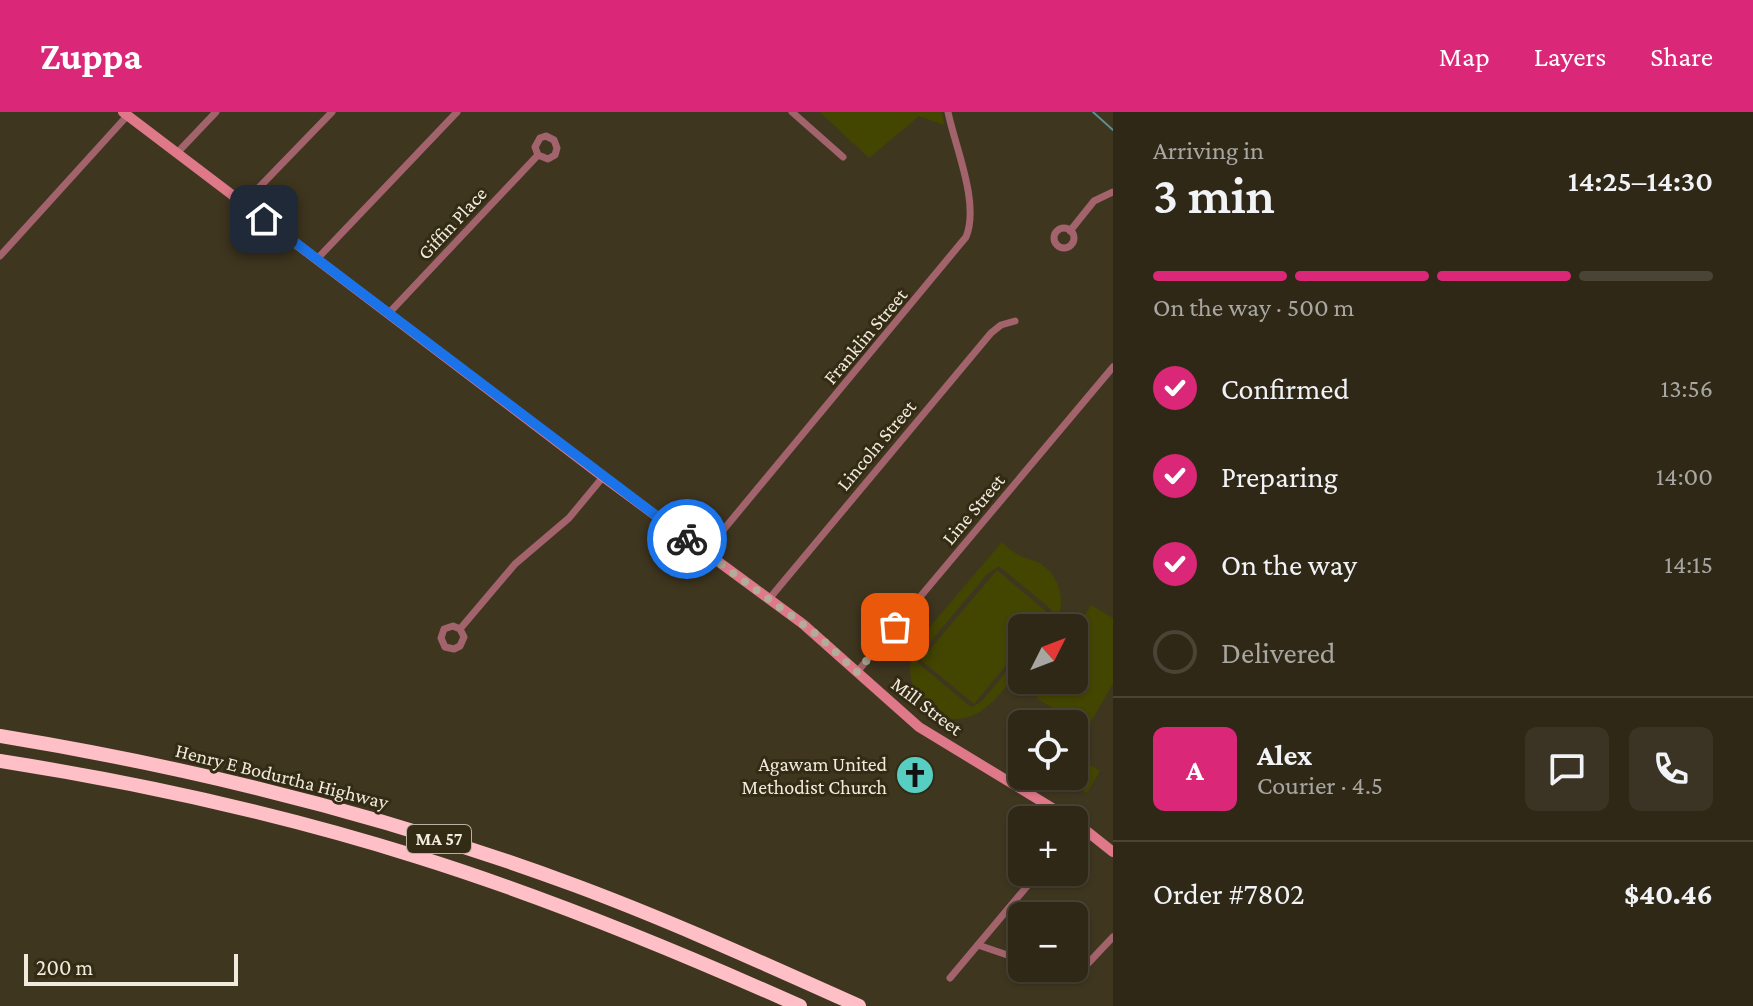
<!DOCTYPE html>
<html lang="en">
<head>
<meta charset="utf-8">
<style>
  body { margin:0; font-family:"Crimson Pro",serif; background:#3b3424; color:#f1f3f6; height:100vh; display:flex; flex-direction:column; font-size:30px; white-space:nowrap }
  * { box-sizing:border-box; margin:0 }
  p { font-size:26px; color:#a7a6a1 }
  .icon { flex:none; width:44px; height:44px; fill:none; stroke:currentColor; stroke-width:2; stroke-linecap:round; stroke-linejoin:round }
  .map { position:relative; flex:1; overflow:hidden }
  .panel { display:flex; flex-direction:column; background:#2f2817; width:640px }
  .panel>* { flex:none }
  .needle { width:52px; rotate:48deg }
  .tools { position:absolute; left:1008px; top:502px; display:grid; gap:16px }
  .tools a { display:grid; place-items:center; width:80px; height:80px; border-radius:12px; background:#2f2817; box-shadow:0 2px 6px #0004,0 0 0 2px #4a4436; font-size:40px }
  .scale { position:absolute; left:24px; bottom:20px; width:214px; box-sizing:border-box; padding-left:8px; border:4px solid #f0ebdd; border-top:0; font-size:22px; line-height:28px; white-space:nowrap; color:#f0ebdd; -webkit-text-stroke:6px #342b15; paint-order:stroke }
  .pin { position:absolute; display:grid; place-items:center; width:68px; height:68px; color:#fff; margin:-34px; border-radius:16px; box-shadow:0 4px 12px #0006 }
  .courier { position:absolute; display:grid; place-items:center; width:80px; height:80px; margin:-40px; border:6px solid #1a73e8; border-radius:50%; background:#fff; color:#222; box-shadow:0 2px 10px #0007 }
  .headline em { font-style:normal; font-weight:600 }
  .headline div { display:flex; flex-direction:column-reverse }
  .headline { display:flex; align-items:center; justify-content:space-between; height:136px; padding:0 40px }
  h1 { font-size:52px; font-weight:600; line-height:60px }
  .bar { display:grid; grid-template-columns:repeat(4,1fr); gap:12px 8px; align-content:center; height:96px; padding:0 40px }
  .bar i { height:10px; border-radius:6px; background:#4a4436 }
  .bar .active { background:#db2777 }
  .bar p { grid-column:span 4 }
  .line { display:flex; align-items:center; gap:20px; padding:0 40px; border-top:2px solid #4a4436 }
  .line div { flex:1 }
  .round { display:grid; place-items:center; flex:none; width:84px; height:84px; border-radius:12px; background:#3b3424 }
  ol { padding:0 40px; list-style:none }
  li { display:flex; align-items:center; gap:24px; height:88px }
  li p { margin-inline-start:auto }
  li .icon { padding:8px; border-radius:50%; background:#db2777; color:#fff; stroke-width:4 }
  li:last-child { color:#a7a6a1 }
  li i { width:44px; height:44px; border:4px solid #4a4436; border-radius:50% }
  header { display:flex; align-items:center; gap:48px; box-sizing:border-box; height:112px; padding:0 40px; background:#db2777; color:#fff }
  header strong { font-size:38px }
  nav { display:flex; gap:44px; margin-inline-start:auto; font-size:28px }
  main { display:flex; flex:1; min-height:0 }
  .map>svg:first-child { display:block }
  .green { fill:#434600 }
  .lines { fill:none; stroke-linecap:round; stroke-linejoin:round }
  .stream { stroke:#599094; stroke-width:2 }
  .street { stroke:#a3636c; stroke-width:7 }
  .secondary { stroke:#df798a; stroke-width:10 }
  .highway { stroke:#ffbfc6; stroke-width:14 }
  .done { stroke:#b2ac9a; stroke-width:8; stroke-dasharray:0 14.4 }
  .route { stroke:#1a73e8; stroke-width:10 }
  .labels { text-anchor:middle; stroke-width:6; stroke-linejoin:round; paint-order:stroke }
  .shield { fill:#342b15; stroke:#b8b1a1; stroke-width:2 }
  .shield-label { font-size:18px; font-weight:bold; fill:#f0ebdd }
  .street-label { font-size:20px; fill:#f0ebdd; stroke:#342b15 }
  .poi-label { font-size:20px; fill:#f0ebdd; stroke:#342b15; text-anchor:end }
</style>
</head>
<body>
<header>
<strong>Zuppa</strong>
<nav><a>Map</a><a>Layers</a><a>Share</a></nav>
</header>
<main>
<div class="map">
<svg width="1113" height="894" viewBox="0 0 1113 894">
  <rect width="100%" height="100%" fill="#3f361f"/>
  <g class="green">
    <path d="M 820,0 L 942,0 L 944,13 L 919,4 L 869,46 Z"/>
    <path d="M 1002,430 C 1006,434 1011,439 1017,442 C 1024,447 1033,447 1041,452 C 1063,467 1066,494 1054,516 L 1043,516 L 1052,498 L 999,454 L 987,462 L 926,535 L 918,551 L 971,595 L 982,589 L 1022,541 L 1022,554 C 1009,570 996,591 978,601 C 941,621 904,586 911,547 L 906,543 Z"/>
    <path d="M 997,458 L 1049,502 L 1037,516 L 1022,516 L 1022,534 L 974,592 L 921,548 Z"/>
    <path d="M 1091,493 L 1113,506 L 1113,572 L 1087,616 L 1036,586 L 1047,568 L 1074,568 L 1074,522 Z"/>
    <path d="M 1019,610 L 1022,612 L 1022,628 L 1016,638 L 1006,632 Z"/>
    <path d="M 1090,653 L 1100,659 L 1087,681 L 1076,675 Z"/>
  </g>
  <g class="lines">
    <path class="stream" d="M 1093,0 L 1113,18"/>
    <g class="street">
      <path d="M 792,0 L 843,45"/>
      <path d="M 177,41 L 216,0"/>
      <path d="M 244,91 L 332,0"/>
      <circle cx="1064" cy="126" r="10"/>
      <path d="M 1070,119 L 1094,89 L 1113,80"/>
      <path d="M 0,144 L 127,4"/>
      <path d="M 317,147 L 457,0"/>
      <path d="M 389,201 L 538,43 L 548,47 L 555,43 L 557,36 L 554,28 L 546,24 L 540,26 L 535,35 L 538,43"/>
      <path d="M 705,440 L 966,125 C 980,91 955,35 948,0"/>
      <path d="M 769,487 L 991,221 L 1001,213 L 1015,209"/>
      <path d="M 460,517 L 464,525 L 460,534 L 454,537 L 445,535 L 441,526 L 444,517 L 453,514 L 460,517 L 515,452 L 569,406 L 603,365"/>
      <path d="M 857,560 L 1113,255"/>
      <path d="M 978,833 L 1022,848"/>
      <path d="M 1047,856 L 1071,863 L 1079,861 L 1113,825"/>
      <path d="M 950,866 L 1039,760"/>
    </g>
    <g class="secondary">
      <path d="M 123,0 L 602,364 L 803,512 L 919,615 L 1072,708"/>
      <path d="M 1074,709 L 1113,740"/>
    </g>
    <g class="highway">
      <path d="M 0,624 C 196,656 388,704 574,773 C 671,809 765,852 859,894"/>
      <path d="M 0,649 C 141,671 281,702 418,745 C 549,786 675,838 800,894"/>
    </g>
  </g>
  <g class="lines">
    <path class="done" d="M 687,427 L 816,522 L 857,560 L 895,515"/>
    <path class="route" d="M 264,107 L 687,427"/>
  </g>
  <defs>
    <symbol id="church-disc" viewBox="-11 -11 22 22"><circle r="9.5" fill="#57cec2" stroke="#342b15"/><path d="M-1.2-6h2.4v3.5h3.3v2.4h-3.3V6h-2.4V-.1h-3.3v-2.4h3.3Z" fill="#111"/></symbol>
  </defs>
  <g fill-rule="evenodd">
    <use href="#church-disc" x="893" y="641" width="44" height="44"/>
  </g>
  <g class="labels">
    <rect class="shield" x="407" y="713" width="64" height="28" rx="6"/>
    <g class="shield-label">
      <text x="439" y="733">MA 57</text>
    </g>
    <g class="street-label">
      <text transform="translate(452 111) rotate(-47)" y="7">Giffin Place</text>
      <text transform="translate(865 224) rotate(-50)" y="7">Franklin Street</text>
      <text transform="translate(876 333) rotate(-50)" y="7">Lincoln Street</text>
      <text transform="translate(973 397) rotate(-50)" y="7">Line Street</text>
      <text transform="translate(927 594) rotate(37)" y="7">Mill Street</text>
      <text transform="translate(282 664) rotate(14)" y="7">Henry E Bodurtha Highway</text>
    </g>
    <g class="poi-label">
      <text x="887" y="659">Agawam United<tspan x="887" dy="23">Methodist Church</tspan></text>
    </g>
  </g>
</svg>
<div class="tools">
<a><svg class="needle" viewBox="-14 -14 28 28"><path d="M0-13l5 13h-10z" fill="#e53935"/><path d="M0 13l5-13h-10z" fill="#a7a6a1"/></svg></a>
<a><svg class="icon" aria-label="locate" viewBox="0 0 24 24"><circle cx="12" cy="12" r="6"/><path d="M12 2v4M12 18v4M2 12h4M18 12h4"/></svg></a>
<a>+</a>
<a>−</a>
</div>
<div class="scale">200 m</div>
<div class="pin" style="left:895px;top:515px;background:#ea580c"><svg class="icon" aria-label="bag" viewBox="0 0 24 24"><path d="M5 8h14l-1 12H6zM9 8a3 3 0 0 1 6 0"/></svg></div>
<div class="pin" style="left:264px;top:107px;background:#1f2937"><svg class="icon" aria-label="home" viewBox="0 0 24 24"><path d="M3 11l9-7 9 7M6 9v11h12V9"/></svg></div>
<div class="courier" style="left:687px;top:427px"><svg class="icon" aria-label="bike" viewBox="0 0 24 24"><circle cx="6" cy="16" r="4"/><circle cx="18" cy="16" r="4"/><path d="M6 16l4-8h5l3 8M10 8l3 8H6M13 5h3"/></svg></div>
</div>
<section class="panel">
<div class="headline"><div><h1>3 min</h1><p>Arriving in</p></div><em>14:25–14:30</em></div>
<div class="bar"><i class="active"></i><i class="active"></i><i class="active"></i><i></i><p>On the way · 500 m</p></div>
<ol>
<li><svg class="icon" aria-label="check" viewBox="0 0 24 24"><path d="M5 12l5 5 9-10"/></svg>Confirmed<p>13:56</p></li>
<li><svg class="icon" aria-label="check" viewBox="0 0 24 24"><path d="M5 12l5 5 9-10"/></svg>Preparing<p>14:00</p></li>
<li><svg class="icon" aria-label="check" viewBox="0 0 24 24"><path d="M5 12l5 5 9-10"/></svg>On the way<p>14:15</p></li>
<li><i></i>Delivered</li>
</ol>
<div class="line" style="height:144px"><b class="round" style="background:#db2777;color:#fff">A</b><div><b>Alex</b><p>Courier · 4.5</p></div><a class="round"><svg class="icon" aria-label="chat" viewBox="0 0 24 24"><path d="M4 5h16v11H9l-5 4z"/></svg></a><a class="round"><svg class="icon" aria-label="phone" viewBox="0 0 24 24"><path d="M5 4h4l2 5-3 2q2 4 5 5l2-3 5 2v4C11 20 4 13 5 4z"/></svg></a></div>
<div class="line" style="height:104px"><div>Order #7802</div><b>$40.46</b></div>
</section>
</main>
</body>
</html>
